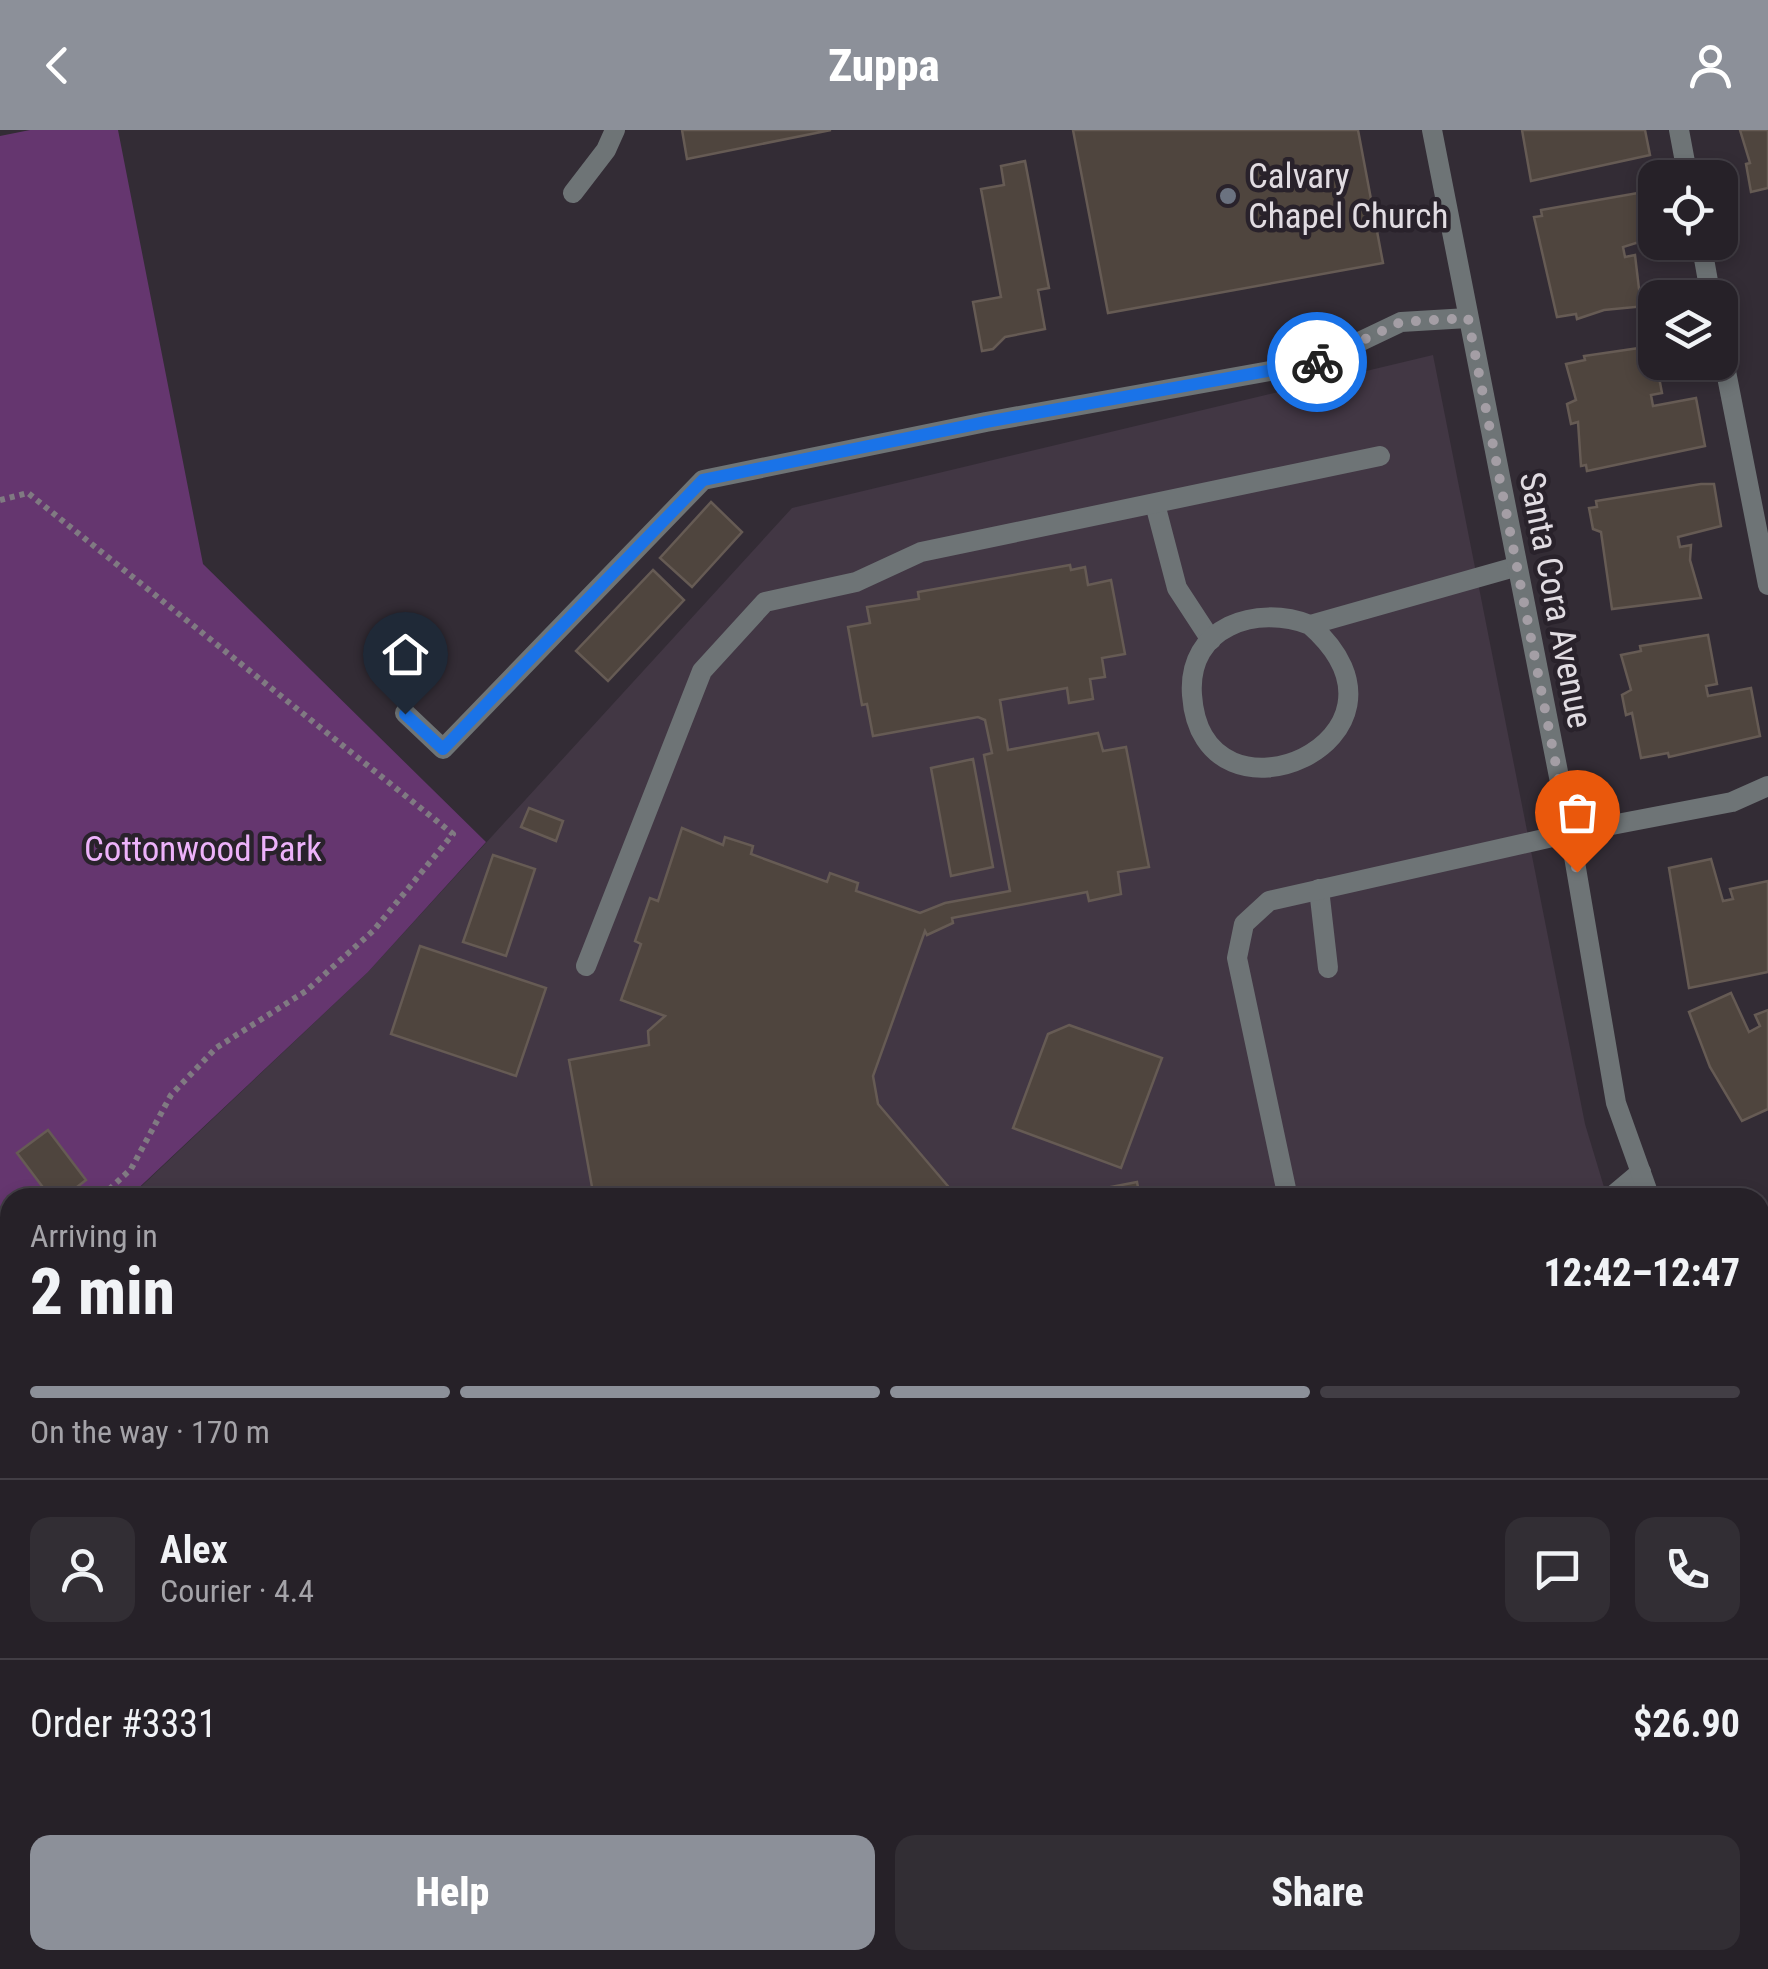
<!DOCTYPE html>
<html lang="en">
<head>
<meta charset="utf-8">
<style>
  body { margin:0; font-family:"Roboto Condensed",sans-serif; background:#322e34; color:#f1f3f6; height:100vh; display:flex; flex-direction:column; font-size:38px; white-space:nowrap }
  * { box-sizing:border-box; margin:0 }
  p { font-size:32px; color:#a4a3a8 }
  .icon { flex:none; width:55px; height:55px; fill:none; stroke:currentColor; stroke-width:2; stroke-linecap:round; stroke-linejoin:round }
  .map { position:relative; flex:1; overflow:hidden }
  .panel { position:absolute; left:0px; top:1058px; width:1770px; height:782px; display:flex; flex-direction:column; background:#262128; border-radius:30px 30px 0 0; box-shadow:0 5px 15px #0003,0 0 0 2px #423e45 }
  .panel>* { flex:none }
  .tools { position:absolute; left:1638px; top:30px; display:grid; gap:20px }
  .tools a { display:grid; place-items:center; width:100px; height:100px; border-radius:20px; background:#262128; box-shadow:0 5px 15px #0003,0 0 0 2px #423e45; font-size:50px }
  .pin { position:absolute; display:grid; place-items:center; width:85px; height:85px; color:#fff; margin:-102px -42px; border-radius:50% 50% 50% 0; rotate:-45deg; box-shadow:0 0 10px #0007 }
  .pin .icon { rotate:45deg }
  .courier { position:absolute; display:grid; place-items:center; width:100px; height:100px; margin:-50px; border:8px solid #1a73e8; border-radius:50%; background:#fff; color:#222; box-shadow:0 2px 12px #0007 }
  .headline em { font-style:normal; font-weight:800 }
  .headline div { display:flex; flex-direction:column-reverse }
  .headline { display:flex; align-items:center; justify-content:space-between; height:170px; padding:0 30px }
  h1 { font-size:65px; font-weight:800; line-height:75px }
  .bar { display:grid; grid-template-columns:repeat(4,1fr); gap:15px 10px; align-content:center; height:120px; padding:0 30px }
  .bar i { height:12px; border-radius:8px; background:#423e45 }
  .bar .active { background:#8c9099 }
  .bar p { grid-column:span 4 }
  .line { display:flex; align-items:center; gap:25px; padding:0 30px; border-top:2px solid #423e45 }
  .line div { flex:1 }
  .round { display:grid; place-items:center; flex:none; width:105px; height:105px; border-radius:20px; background:#322e34 }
  .cta { display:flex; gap:20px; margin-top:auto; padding:20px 30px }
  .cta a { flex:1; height:115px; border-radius:20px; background:#8c9099; color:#fff; font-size:40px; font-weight:800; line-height:115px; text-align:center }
  .cta a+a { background:#322e34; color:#f1f3f6 }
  header { display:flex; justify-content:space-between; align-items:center; height:130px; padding:0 30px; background:#8c9099; color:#fff; font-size:45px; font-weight:800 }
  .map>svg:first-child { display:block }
  .built { fill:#423744 }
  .green { fill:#65366f }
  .building { fill:#4f453e; stroke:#665b54; stroke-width:2.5 }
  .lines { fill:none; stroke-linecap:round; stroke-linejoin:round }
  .path { stroke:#807a82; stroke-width:6; stroke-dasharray:5 5; stroke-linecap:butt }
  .service { stroke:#6e7476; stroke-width:20 }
  .minor { stroke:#6e7476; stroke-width:20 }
  .tertiary { stroke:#6e7476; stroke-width:20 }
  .done { stroke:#a49ea5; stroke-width:10; stroke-dasharray:0 18 }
  .route { stroke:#1a73e8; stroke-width:12 }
  .worship-dot { fill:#6b7280; stroke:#29222b; stroke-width:4 }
  .labels { text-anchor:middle; stroke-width:9; stroke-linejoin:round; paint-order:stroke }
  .poi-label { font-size:35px; fill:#e1dce2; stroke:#29222b; text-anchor:start }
  .street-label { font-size:35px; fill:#e1dce2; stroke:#29222b }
  .park-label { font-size:35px; fill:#edb2fa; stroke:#29222b }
</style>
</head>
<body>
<header><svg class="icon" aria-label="back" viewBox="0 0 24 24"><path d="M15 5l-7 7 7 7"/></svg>Zuppa<svg class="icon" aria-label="person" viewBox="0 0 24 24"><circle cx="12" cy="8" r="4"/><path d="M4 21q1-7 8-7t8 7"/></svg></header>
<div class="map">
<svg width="1768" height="1839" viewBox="0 0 1768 1839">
  <rect width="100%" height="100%" fill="#332c35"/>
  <g class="built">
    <path d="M 1433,225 L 1585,994 L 1607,1067 L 129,1068 L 368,842 L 792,378 Z"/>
    <path d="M 525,1830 L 759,1830 L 750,1839 L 532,1839 Z"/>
  </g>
  <path class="green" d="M 30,0 L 118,0 L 203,434 L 486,712 L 368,842 L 129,1067 L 10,1068 L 10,1181 L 5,1185 L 0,1183 L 0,6 Z"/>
  <g class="building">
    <path d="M 682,0 L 831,0 L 687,29 Z"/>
    <path d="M 1073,0 L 1358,0 L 1383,133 L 1108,183 Z"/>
    <path d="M 1522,0 L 1645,0 L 1650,25 L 1531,51 Z"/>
    <path d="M 1740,0 L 1768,0 L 1768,58 L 1751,62 L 1746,34 L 1750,33 Z"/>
    <path d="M 1025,31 L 1049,158 L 1038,160 L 1045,199 L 1005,207 L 993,219 L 982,221 L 973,172 L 1001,167 L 981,59 L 1004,55 L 1001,36 Z"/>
    <path d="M 1655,60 L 1655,107 L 1623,117 L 1625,127 L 1635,125 L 1639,159 L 1646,176 L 1604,180 L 1577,189 L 1576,184 L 1557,187 L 1534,87 L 1542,86 L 1541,80 Z"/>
    <path d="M 1653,216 L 1662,263 L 1651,265 L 1653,276 L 1696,268 L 1705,316 L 1587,341 L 1586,335 L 1581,336 L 1578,292 L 1571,294 L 1567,274 L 1576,270 L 1566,234 L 1585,230 L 1584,226 Z"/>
    <path d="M 1701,354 L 1714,354 L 1721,396 L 1678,407 L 1680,417 L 1691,415 L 1690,430 L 1701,468 L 1612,479 L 1601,402 L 1593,399 L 1589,378 L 1597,377 L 1596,371 Z"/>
    <path d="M 711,372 L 742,402 L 692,457 L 660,428 Z"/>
    <path d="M 1070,435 L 1071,440 L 1085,437 L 1088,455 L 1111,450 L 1125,524 L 1102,528 L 1105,547 L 1090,549 L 1093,569 L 1069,573 L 1067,558 L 1000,570 L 1008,620 L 1098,603 L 1103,621 L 1126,617 L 1149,737 L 1118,742 L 1121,764 L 1089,771 L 1087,762 L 952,788 L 953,793 L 927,805 L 925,801 L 873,946 L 878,974 L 958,1068 L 594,1068 L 569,930 L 649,915 L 648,901 L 665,886 L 621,870 L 641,814 L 635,811 L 650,768 L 658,771 L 682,698 L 723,715 L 725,707 L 753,716 L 751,724 L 827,752 L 830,743 L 858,753 L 856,761 L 920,783 L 945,773 L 1010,761 L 984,625 L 992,623 L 985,590 L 978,587 L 873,606 L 867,574 L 862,575 L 848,497 L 870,493 L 867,477 L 919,469 L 918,462 Z"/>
    <path d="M 653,440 L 684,470 L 608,551 L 576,521 Z"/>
    <path d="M 1708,505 L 1717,554 L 1706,556 L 1708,566 L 1751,558 L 1760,606 L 1669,627 L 1668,623 L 1641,628 L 1632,583 L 1626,585 L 1622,565 L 1631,560 L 1621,525 L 1641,521 L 1640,516 Z"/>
    <path d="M 973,629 L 993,737 L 951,746 L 931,638 Z"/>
    <path d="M 529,678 L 563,691 L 556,711 L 521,697 Z"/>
    <path d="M 493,725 L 535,739 L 506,826 L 463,812 Z"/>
    <path d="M 1711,729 L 1723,771 L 1733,769 L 1730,759 L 1768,751 L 1768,842 L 1689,858 L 1669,738 Z"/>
    <path d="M 420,816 L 546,858 L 516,946 L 391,904 Z"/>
    <path d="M 1731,863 L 1749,902 L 1760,896 L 1755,885 L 1768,880 L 1768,979 L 1742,991 L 1710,937 L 1689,882 Z"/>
    <path d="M 1069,895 L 1162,928 L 1121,1038 L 1013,998 L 1048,904 Z"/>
    <path d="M 48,1000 L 86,1050 L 63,1068 L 51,1068 L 17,1023 Z"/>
    <path d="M 1137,1052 L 1140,1068 L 1054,1068 Z"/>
    <path d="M 10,1346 L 10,1408 L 0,1416 L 0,1354 Z"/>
    <path d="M 10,1437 L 10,1488 L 0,1476 L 0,1445 Z"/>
    <path d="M 1760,1556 L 1768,1566 L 1768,1656 L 1760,1662 Z"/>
    <path d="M 0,1745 L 10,1761 L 10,1830 L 63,1830 L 49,1839 L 6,1839 L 0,1829 Z"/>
    <path d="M 276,1830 L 352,1830 L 340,1839 L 296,1839 L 291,1832 L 282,1838 Z"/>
    <path d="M 377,1830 L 385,1834 L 400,1830 L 407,1839 L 365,1839 Z"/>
    <path d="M 902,1830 L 964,1830 L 975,1839 L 890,1839 Z"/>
    <path d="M 989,1830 L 1098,1830 L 1090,1839 L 999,1839 Z"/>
    <path d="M 1307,1830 L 1347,1830 L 1355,1839 L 1300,1839 Z"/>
    <path d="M 1376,1830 L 1484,1830 L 1492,1839 L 1384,1839 Z"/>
  </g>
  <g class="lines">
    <g class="path">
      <path d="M 0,370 L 28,363 L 453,704 L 374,800 L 306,861 L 216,918 L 171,965 L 131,1039 L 100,1068"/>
      <path d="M 0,1145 L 10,1138"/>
      <path d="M 0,1161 L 10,1175"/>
      <path d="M 518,1830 L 526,1839"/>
    </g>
    <g class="service">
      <path d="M 573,63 L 606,20 L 615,0"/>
      <path d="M 1155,374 L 1177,458 L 1211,510"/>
      <path d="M 1310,495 C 1439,609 1202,712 1192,565 C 1187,496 1257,474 1310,495 L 1515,437"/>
      <path d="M 405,583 L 443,619 L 703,350 L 986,292 L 1315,233 L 1401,192 L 1468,188"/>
      <path d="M 1319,759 L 1328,838"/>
      <path d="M 586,836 L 702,541 L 765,472 L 856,452 L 921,422 L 1380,326"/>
      <path d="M 1288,1068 L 1237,828 L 1244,794 L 1269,771 L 1570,703"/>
      <path d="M 1610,1068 L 1641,1042"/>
      <path d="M 0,1693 L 10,1683"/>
    </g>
    <g class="minor">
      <path d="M 1679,0 L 1688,48"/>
      <path d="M 1701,112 L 1711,168"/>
      <path d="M 1720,211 L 1768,455"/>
      <path d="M 1570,703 L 1732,672 L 1768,656"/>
      <path d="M 1760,1368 L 1768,1361"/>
      <path d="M 0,1614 L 10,1627"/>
      <path d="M 178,1830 L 185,1839"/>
      <path d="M 1191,1839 L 1199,1830"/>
    </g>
    <g class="tertiary">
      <path d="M 1432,0 L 1570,703 L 1616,973 L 1650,1068"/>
      <path d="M 1760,1252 L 1768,1262"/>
    </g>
  </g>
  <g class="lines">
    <path class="done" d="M 1317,232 L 1401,192 L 1468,188 L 1577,742"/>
    <path class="route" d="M 405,584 L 443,619 L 703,350 L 986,292 L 1317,232"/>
  </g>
  <circle class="worship-dot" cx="1228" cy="66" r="10"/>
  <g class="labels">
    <g class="poi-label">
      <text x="1248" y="58">Calvary<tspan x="1248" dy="40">Chapel Church</tspan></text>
    </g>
    <g class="street-label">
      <text transform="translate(1556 470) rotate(79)" y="12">Santa Cora Avenue</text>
    </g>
    <g class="park-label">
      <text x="203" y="731">Cottonwood Park</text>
    </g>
  </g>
</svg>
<div class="tools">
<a><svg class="icon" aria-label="locate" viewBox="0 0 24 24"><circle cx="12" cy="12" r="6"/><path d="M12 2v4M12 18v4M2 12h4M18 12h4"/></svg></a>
<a><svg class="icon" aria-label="layers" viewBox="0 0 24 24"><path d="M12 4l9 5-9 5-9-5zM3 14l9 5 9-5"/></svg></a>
</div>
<div class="pin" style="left:1577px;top:742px;background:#ea580c"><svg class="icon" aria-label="bag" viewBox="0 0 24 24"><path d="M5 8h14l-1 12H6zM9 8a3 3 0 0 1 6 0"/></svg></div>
<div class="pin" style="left:405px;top:584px;background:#1f2937"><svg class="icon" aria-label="home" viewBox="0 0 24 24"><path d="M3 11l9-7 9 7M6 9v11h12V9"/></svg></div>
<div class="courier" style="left:1317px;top:232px"><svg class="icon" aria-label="bike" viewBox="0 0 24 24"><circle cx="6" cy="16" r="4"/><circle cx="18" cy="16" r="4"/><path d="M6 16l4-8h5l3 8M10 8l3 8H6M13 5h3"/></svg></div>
<section class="panel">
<div class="headline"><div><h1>2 min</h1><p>Arriving in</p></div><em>12:42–12:47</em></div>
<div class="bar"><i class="active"></i><i class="active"></i><i class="active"></i><i></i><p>On the way · 170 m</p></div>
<div class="line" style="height:180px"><a class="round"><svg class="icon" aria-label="person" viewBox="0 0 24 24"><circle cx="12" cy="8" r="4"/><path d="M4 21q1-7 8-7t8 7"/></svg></a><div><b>Alex</b><p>Courier · 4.4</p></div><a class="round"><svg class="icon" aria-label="chat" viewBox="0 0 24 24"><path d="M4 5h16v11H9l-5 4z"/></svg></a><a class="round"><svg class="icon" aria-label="phone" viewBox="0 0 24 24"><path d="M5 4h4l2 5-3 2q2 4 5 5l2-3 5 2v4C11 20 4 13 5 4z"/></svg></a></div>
<div class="line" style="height:130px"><div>Order #3331</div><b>$26.90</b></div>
<div class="cta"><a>Help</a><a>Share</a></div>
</section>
</div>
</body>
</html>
